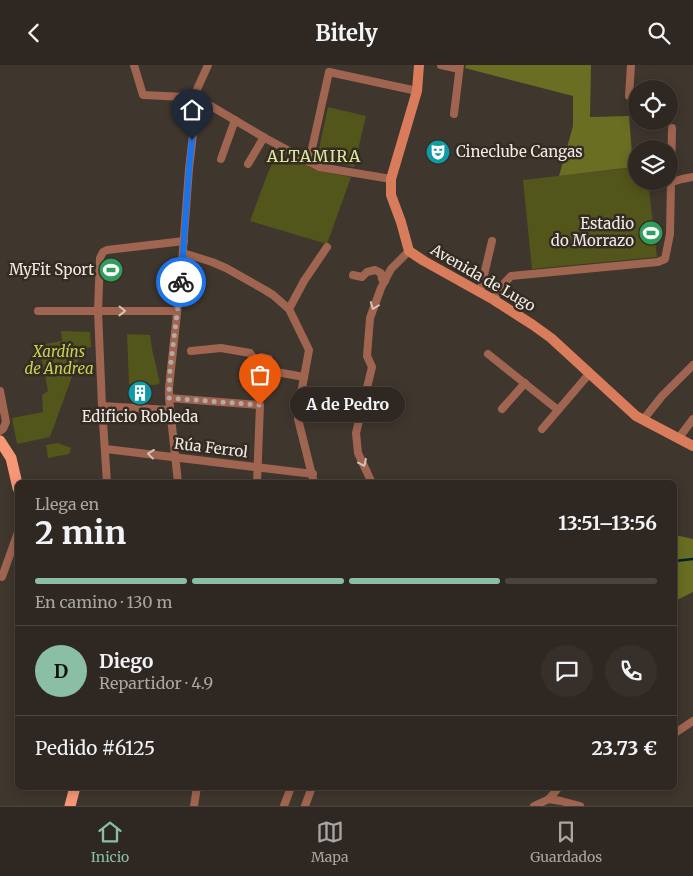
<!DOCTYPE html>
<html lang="es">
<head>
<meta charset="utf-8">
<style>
  body { margin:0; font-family:Merriweather,serif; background:#37302a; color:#f1f3f6; height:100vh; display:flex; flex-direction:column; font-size:19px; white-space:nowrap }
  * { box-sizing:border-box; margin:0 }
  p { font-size:16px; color:#a7a6a5 }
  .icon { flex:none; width:28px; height:28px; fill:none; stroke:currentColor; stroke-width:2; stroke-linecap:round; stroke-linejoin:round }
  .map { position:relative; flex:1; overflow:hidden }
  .details { position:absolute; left:15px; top:415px; width:662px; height:310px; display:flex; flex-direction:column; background:#2f2822; border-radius:8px; box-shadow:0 2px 12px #0003,0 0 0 1px #4a4440 }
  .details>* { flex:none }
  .fabs { position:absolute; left:628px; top:15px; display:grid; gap:10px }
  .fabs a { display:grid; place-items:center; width:50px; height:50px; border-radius:50%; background:#2f2822; box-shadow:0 2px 12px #0003,0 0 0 1px #4a4440; font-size:25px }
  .pin { position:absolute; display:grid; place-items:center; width:42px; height:42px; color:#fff; margin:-51px -21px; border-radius:50% 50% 50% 0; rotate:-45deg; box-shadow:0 0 5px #0007 }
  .pin .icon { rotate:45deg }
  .courier { position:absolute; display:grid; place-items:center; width:50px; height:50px; margin:-25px; border:4px solid #1a73e8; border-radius:50%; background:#fff; color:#222; box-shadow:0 1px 6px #0007 }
  .bubble { position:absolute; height:35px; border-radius:18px; background:#2f2822; box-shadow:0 2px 12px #0003,0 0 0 1px #4a4440; font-size:16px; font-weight:700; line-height:35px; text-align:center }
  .overview em { font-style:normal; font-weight:700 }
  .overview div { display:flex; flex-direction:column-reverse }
  .overview { display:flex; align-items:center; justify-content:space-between; height:85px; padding:0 20px }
  h1 { font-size:32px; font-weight:700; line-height:38px }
  .bar { display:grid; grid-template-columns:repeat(4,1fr); gap:8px 5px; align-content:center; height:60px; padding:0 20px }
  .bar i { height:6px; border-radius:4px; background:#4a4440 }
  .bar .current { background:#8abfa5 }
  .bar p { grid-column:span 4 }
  .line { display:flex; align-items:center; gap:12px; padding:0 20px; border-top:1px solid #4a4440 }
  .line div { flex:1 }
  .round { display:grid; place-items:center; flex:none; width:52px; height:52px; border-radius:26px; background:#37302a }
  header { display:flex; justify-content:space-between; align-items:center; height:65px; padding:0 20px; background:#2f2822; font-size:22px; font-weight:700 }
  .menu { display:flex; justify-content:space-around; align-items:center; height:70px; border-top:1px solid #4a4440; background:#2f2822; font-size:14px; color:#a7a6a5 }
  .menu a { display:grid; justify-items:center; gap:2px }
  .menu .current { color:#8abfa5 }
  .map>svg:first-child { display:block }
  .green { fill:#52561a }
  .forest { fill:#696e23 }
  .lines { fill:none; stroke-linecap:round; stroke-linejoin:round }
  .stream { stroke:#002432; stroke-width:2.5 }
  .street { stroke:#a06551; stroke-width:8 }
  .secondary { stroke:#d97c5c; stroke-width:10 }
  .primary { stroke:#f69776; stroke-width:11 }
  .oneway { stroke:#d8c2b8 }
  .done { stroke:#b2aba4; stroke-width:5; stroke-dasharray:0 9 }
  .route { stroke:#1a73e8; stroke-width:6 }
  .labels { text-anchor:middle; stroke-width:5; stroke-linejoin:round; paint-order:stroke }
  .poi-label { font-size:15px; fill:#f0eae4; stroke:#342c23; text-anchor:end }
  .street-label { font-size:15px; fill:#f0eae4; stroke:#342c23 }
  .park-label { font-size:15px; font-style:italic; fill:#c9d351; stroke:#342c23 }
  .neighbourhood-label { font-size:16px; letter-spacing:1px; fill:#dce79a; stroke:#342c23 }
</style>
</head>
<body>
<header><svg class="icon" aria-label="back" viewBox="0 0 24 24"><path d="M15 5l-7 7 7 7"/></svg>Bitely<svg class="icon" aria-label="search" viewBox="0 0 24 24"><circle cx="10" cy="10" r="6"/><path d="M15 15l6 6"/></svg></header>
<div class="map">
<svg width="693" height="741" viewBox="0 0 693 741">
  <rect width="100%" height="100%" fill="#3f362d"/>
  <g class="green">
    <path d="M 328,42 L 366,51 L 354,102 L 321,94 L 318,91 L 321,74 Z"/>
    <path d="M 278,86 L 318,106 L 351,112 L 327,179 L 250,156 L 267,110 Z"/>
    <path d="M 636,102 L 636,116 L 648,116 L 657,192 L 532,204 L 523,115 Z"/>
    <path d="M 61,266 L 90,267 L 91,282 L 82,284 L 50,372 L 17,379 L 12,353 L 43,347 L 42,330 L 48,326 L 39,280 L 62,276 Z"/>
    <path d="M 127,269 L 150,270 L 152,284 L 160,318 L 155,320 L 129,319 Z"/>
    <path d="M 58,378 L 71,383 L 69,389 L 48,393 L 46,380 Z"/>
  </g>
  <g class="forest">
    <path d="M 466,0 L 591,0 L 590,52 L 629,51 L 633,102 L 559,111 L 573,61 L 573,31 L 465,3 Z"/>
    <path d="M 675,470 L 693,474 L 693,527 L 675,536 Z"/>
  </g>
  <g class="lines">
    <path class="stream" d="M 675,496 L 693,494"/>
    <g class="street">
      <path d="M 134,0 L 143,30 L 185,32 L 193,33 L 211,41 L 265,73 L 319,102 L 391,114"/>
      <path d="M 441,0 L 459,4"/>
      <path d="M 629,31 L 631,0"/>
      <path d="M 193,33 L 208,0"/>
      <path d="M 454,49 L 460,0"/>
      <path d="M 221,94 L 235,55"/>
      <path d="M 309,97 L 329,7 L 417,26"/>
      <path d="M 248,99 L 264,72"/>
      <path d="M 672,117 L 682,114 L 693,112"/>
      <path d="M 183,188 L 212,197 L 226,203 L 265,225 L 273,230 L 289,244 L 309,285 L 298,345 L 298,354 L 314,418"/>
      <path d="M 353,210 L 362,212 L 367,207 L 375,205 L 381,208 L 382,214 L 385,216"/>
      <path d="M 480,227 L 492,176"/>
      <path d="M 494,235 L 499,224 L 511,211 L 658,197 L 665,194 L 670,169 L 672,63"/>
      <path d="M 289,244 L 304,216 L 327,182"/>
      <path d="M 38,246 L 177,246"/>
      <path d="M 191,286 L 221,283 L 250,288 L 255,295 L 261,292 L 269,294 L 271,306 L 304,312"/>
      <path d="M 488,289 L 558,345"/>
      <path d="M 0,326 L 6,357 L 3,364 L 0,366"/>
      <path d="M 169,333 L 260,340 L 257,418"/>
      <path d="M 102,341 L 170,345"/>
      <path d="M 502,344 L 525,318"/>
      <path d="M 643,355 L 662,331 L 693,300"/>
      <path d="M 542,364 L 589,309"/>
      <path d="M 678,374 L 693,354"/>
      <path d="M 106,384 L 313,409"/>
      <path d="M 107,418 L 102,341 L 98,246 L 100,193 L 103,187 L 107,185 L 184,176"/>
      <path d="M 178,418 L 169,333 L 169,323 L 181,211 L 189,104 L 197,35"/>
      <path d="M 372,418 L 358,388 L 356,368 L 372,302 L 367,291 L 370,253 L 381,223 L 391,204 L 409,186"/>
      <path d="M 2,512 L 18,467"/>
      <path d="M 675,668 L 693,656"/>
      <path d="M 549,734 L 561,736 L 580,741"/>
      <path d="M 194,741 L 197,722"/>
      <path d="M 284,741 L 291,722"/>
      <path d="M 305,741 L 312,722"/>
      <path d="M 534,741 L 549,734 L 559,722"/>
    </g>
    <path class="secondary" d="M 419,0 L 417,26 L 391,114 L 391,130 L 401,157 L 409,186 L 424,196 L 494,235 L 533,260 L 551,273 L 636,351 L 693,381"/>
    <g class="primary">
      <path d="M 0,376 L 11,393 L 18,423"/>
      <path d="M 70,741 L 75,722"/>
    </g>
  </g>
  <defs><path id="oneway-chevron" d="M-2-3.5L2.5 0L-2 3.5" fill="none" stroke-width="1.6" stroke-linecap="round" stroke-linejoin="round" transform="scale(1.25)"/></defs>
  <g class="oneway">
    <use href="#oneway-chevron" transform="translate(374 241) rotate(111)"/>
    <use href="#oneway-chevron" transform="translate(122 246) rotate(1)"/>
    <use href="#oneway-chevron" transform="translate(151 389) rotate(-173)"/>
    <use href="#oneway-chevron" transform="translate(363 398) rotate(65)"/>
  </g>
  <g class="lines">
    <path class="done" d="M 181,217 L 170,305 L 169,333 L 260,340"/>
    <path class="route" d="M 181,217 L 189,104 L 192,75"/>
  </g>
  <defs>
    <symbol id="theatre-disc" viewBox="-11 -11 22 22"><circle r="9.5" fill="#0f9aa8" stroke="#342c23"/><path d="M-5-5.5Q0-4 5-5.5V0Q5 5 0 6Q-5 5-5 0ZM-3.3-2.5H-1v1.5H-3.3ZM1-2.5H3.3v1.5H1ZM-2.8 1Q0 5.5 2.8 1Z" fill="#fff"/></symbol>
    <symbol id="stadium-disc" viewBox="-11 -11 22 22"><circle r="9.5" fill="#2e9e5b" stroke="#342c23"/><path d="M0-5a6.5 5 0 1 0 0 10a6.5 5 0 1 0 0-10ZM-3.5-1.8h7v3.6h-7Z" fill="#fff"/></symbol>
    <symbol id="building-disc" viewBox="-11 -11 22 22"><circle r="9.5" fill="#0f9aa8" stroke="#342c23"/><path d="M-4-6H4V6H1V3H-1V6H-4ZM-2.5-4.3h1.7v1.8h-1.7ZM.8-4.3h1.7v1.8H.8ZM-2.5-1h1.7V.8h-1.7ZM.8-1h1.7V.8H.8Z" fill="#fff"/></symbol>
  </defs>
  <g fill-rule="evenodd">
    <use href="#theatre-disc" x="424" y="73" width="28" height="28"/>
    <use href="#stadium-disc" x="637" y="154" width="28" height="28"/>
    <use href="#stadium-disc" x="97" y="191" width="28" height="28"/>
    <use href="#building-disc" x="126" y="314" width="28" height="28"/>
  </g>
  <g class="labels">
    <g class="poi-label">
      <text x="456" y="92" text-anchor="start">Cineclube Cangas</text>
      <text x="634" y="164">Estadio<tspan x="634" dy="17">do Morrazo</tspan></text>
      <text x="94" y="210">MyFit Sport</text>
      <text x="140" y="357" text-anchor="middle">Edificio Robleda</text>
    </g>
    <g class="street-label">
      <text transform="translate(483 213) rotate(30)" y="5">Avenida de Lugo</text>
      <text transform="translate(211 383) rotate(7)" y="5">Rúa Ferrol</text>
    </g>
    <g class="park-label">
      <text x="59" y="292">Xardíns<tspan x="59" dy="17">de Andrea</tspan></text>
    </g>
    <g class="neighbourhood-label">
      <text x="314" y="97">ALTAMIRA</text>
    </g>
  </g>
</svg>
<div class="fabs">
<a><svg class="icon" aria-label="locate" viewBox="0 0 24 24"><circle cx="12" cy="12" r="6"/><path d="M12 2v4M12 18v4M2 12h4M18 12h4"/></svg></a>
<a><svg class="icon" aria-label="layers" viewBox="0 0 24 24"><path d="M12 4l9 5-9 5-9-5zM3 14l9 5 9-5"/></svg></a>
</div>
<div class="pin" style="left:260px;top:340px;background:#ea580c"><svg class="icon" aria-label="bag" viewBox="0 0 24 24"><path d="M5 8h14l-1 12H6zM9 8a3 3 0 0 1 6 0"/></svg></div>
<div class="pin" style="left:192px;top:75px;background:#1f2937"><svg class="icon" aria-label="home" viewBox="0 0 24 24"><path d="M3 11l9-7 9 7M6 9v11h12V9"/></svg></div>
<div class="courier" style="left:181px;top:217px"><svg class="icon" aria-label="bike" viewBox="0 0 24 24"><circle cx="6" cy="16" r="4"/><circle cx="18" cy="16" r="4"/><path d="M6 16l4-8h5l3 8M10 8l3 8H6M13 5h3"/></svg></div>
<div class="bubble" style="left:290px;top:322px;width:115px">A de Pedro</div>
<section class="details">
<div class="overview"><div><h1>2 min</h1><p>Llega en</p></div><em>13:51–13:56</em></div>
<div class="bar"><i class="current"></i><i class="current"></i><i class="current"></i><i></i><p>En camino · 130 m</p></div>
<div class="line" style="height:90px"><b class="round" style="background:#8abfa5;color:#111">D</b><div><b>Diego</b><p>Repartidor · 4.9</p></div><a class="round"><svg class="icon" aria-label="chat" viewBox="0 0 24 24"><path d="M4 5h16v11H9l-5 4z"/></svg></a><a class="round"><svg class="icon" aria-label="phone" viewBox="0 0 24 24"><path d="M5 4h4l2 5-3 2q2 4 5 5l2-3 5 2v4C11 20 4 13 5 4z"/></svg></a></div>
<div class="line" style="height:65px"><div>Pedido #6125</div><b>23.73 €</b></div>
</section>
</div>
<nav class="menu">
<a class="current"><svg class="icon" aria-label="home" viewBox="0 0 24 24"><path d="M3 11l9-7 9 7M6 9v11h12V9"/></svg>Inicio</a>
<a><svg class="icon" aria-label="map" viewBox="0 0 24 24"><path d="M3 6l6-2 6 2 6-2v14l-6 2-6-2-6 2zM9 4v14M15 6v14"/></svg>Mapa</a>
<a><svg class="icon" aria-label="saved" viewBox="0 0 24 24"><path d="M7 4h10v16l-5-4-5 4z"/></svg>Guardados</a>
</nav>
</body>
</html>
